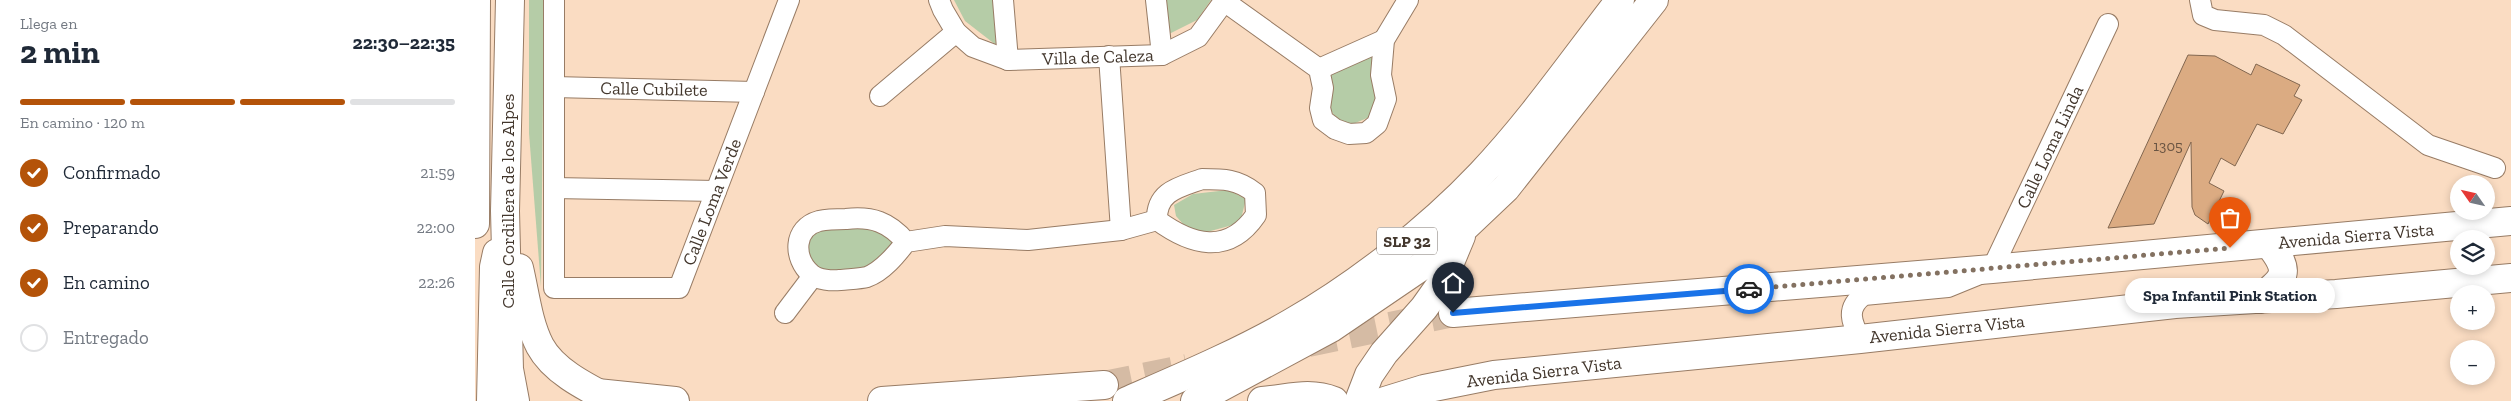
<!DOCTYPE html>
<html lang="es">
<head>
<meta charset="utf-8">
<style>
  body { margin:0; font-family:"Zilla Slab",serif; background:#f2f2f3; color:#1f2937; height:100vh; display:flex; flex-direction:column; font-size:19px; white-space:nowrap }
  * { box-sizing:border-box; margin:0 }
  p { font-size:16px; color:#747a83 }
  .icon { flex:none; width:28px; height:28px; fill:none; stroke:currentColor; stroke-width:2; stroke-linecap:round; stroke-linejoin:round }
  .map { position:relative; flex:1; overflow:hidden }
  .details { display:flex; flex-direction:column; background:#fff; width:475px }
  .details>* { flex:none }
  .needle { width:32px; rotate:304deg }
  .controls { position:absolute; left:1975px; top:175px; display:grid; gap:10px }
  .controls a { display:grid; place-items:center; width:45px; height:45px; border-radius:50%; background:#fff; box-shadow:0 2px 8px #0003; font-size:25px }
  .pin { position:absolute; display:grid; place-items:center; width:42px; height:42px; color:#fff; margin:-51px -21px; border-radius:50% 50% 50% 0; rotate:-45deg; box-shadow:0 0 5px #0007 }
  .pin .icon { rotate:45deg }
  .courier { position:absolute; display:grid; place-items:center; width:50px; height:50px; margin:-25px; border:4px solid #1a73e8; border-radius:50%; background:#fff; color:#222; box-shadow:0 1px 6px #0007 }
  .bubble { position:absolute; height:35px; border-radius:18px; background:#fff; box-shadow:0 2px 8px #0003; font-size:16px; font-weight:700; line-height:35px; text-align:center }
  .headline em { font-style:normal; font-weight:700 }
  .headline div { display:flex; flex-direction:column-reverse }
  .headline { display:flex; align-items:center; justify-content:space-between; height:85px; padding:0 20px }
  h1 { font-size:32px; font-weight:700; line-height:38px }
  .bar { display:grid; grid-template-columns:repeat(4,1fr); gap:8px 5px; align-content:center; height:60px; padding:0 20px }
  .bar i { height:6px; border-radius:4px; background:#e0e1e3 }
  .bar .on { background:#b45309 }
  .bar p { grid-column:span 4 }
  ol { padding:0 20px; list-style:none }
  li { display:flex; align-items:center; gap:15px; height:55px }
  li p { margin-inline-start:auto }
  li .icon { padding:5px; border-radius:50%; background:#b45309; color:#fff; stroke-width:4 }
  li:last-child { color:#747a83 }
  li i { width:28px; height:28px; border:2px solid #e0e1e3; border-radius:50% }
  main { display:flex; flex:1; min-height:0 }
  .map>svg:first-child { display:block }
  .green { fill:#b5cca7 }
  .building { fill:#dbab82; stroke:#826750 }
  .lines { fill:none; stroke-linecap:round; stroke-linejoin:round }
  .secondary-tunnel { stroke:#d5bba4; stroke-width:28; stroke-dasharray:28 14; stroke-linecap:butt }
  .street-casing { stroke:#987c65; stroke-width:22 }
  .secondary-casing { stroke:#987c65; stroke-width:30 }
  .highway-casing { stroke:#987c65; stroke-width:30 }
  .street { stroke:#fff; stroke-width:20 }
  .secondary { stroke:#fff; stroke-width:28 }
  .highway { stroke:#fff; stroke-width:28 }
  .done { stroke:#837161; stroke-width:5; stroke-dasharray:0 9 }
  .route { stroke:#1a73e8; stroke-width:6 }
  .labels { text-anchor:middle; stroke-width:5; stroke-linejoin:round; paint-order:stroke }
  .number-label { font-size:15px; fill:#695442 }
  .shield { fill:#fff; stroke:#7b736c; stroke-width:1 }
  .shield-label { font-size:16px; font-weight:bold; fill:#43372d }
  .street-label { font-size:18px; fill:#43372d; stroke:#fff }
</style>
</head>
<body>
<main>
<section class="details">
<div class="headline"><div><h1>2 min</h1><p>Llega en</p></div><em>22:30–22:35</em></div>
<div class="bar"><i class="on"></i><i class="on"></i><i class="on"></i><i></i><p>En camino · 120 m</p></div>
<ol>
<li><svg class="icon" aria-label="check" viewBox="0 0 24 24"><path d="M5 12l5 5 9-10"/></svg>Confirmado<p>21:59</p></li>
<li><svg class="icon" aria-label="check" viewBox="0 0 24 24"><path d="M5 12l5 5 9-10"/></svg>Preparando<p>22:00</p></li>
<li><svg class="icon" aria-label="check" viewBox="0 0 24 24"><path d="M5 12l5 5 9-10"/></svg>En camino<p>22:26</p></li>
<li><i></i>Entregado</li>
</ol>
</section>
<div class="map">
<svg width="2036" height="401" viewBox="0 0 2036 401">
  <rect width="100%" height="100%" fill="#fadcc2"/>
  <g class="green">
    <path d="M 54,0 L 69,0 L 66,287 L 54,133 Z"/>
    <path d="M 479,0 L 518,0 L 521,45 L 490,21 Z"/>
    <path d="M 691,0 L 736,0 L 722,20 L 694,34 Z"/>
    <path d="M 900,53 L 903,98 L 897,116 L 878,124 L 863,121 L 853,106 L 854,74 Z"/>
    <path d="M 753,190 L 771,199 L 765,223 L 732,232 L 716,233 L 701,216 L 699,205 L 718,194 Z"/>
    <path d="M 395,224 L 420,241 C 401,274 378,275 344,268 L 332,254 L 332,241 L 345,229 Z"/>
  </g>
  <path class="building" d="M 1713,55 L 1740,56 L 1776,75 L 1781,64 L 1825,85 L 1819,96 L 1827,100 L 1808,134 L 1782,124 L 1760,166 L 1746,158 L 1734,183 L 1749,191 L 1733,224 L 1720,215 L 1717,207 L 1716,142 L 1679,224 L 1633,228 Z"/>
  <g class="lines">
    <g class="secondary-tunnel">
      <path d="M 833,343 L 978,313"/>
      <path d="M 629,385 L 712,368"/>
    </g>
    <defs>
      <g id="street">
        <path d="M 79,0 L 79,288 L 204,288 L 314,0"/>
        <path d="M 464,0 L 468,10 L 481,32 L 498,47 L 533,60 L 687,55 L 723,37 L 750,0"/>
        <path d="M 528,0 L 533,60"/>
        <path d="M 681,0 L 687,55"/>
        <path d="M 1725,0 L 1728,15 L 1740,20 L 1789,25 L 1809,35 L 1953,145 L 2020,168"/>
        <path d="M 749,1 L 844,69 L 848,88 L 845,108 L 848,120 L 860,129 L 874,134 L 891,133 L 902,124 L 911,99 L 906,75 L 909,40 L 933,0"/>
        <path d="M 634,56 L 646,230"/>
        <path d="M 844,69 L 909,40"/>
        <path d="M 79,87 L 279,92"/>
        <path d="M 405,96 L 481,32"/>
        <path d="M 727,179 C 748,179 763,179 780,193 L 781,215 C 753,256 716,245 682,220 C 681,191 705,187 727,179 Z"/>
        <path d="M 79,188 L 241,191"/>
        <path d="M 431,242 C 414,222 397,216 371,219 C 363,219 353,219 344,221 C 318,228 318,258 336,274 C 343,280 357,281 365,280 C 373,279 384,279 392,277 C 408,271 421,255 431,242 L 470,236 L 553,240 L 646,230 L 682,220"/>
        <path d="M 310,313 L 338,276"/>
        <path d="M 1385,339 C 1377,323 1370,308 1389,295 L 1473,287 L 1517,269 L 1633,24"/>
      </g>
      <g id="secondary">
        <path d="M 1784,299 C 1810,278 1817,273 1794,244"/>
        <path d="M 978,313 L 1517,269 L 2036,221"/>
        <path d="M 122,393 L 200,401"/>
        <path d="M 16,401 L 19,267 L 22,253"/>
        <path d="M 407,401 L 629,385"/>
        <path d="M 910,401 L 949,389 L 1019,375 L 1385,339 L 1700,304 L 1861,294 L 2036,278"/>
      </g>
      <g id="highway">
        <path d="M 35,0 L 30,211 L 34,369 L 40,401"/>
        <path d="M 0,224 L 1,0"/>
        <path d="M 44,268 C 50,293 53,323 65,346 C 79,372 113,388 138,401"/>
        <path d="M 652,401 C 707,377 764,353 816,323 C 882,285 953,230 1006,174 C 1057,120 1099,59 1145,0"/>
        <path d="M 720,401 L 856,328 L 953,262 L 1031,188 L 1179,0"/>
        <path d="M 787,401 C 813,399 834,391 859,401"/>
        <path d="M 884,401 L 894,375 L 909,353 L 949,308 L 966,284 L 986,236"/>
      </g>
    </defs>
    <use href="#street" class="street-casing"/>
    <use href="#secondary" class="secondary-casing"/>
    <use href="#highway" class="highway-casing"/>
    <use href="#street" class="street"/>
    <use href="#secondary" class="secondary"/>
    <use href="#highway" class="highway"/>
  </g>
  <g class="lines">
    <path class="done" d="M 1274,289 L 1755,248"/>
    <path class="route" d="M 978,313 L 1274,289"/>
  </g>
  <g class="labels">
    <g class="number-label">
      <text x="1693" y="151">1305</text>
    </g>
    <rect class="shield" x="902" y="227.5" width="60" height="27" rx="4"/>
    <g class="shield-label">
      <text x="932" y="247">SLP 32</text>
    </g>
    <g class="street-label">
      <text transform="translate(623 57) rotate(-2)" y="6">Villa de Caleza</text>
      <text transform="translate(179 89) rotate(1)" y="6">Calle Cubilete</text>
      <text transform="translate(1575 147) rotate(-65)" y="6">Calle Loma Linda</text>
      <text transform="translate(33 201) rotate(-90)" y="6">Calle Cordillera de los Alpes</text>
      <text transform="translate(237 202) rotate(-69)" y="6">Calle Loma Verde</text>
      <text transform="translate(1881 236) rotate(-5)" y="6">Avenida Sierra Vista</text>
      <text transform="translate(1472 329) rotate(-6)" y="6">Avenida Sierra Vista</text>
      <text transform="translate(1069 372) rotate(-7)" y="6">Avenida Sierra Vista</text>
    </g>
  </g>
</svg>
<div class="controls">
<a><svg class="needle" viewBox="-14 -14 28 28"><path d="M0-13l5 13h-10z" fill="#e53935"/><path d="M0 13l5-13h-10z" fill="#747a83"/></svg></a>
<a><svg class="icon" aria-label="layers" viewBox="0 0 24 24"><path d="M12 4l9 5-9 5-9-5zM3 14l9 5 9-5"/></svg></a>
<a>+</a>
<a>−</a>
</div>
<div class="pin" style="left:1755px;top:248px;background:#ea580c"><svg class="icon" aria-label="bag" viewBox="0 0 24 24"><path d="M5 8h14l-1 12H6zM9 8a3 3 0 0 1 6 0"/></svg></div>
<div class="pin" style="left:978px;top:313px;background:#1f2937"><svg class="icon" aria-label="home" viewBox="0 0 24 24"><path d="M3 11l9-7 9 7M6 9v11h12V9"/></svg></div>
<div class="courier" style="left:1274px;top:289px"><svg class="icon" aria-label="car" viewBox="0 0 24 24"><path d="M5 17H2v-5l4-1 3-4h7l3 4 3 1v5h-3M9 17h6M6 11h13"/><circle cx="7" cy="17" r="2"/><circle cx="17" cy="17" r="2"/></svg></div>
<div class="bubble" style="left:1650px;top:278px;width:210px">Spa Infantil Pink Station</div>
</div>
</main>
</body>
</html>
